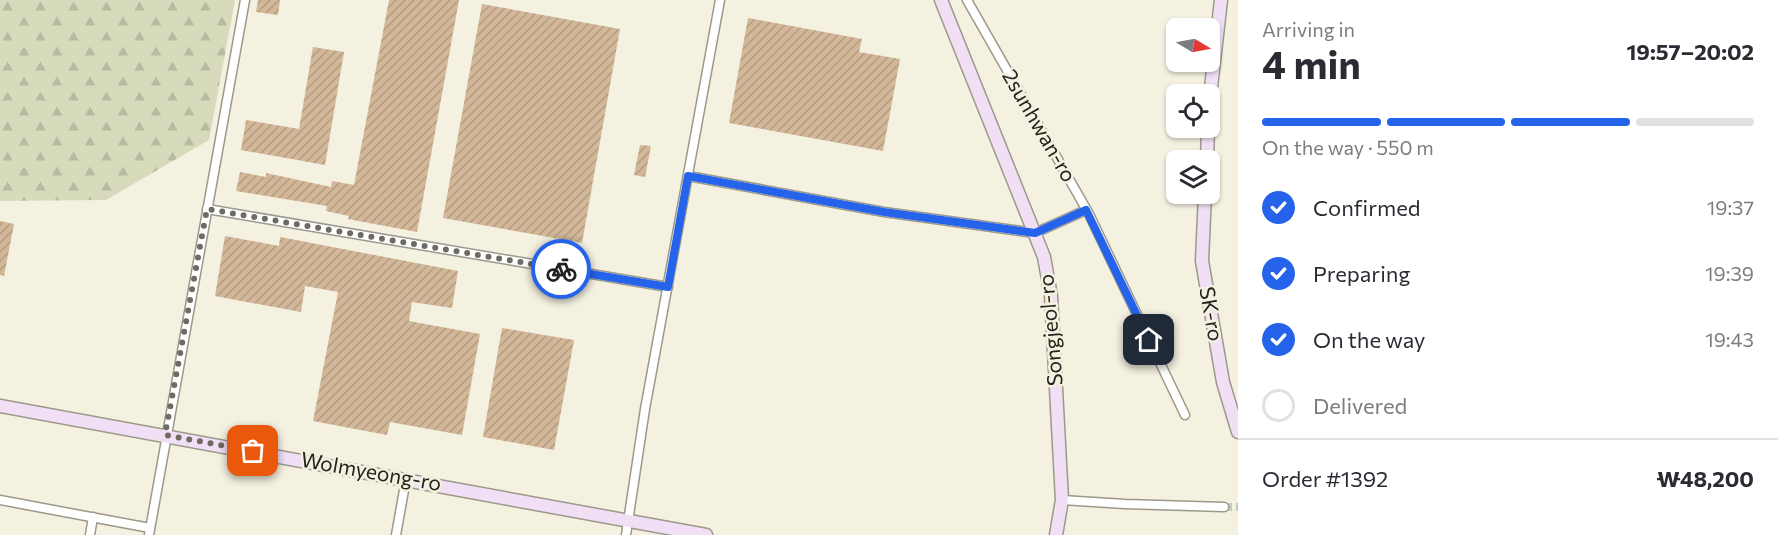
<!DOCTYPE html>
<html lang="en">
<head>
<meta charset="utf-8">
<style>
  body { margin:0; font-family:Commissioner,sans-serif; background:#f7f7f7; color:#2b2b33; height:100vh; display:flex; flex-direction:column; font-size:22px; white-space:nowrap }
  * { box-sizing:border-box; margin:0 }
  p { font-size:20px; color:#7c7c81 }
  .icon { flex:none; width:33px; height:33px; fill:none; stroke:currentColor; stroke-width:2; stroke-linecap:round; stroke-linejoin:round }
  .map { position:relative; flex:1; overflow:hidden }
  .panel { display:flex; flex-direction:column; background:#fff; width:540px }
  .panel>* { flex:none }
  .needle { width:39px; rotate:100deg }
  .buttons { position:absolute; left:1166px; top:18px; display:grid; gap:12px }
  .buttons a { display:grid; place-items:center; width:54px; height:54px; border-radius:9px; background:#fff; box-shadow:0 2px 4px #0004; font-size:30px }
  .pin { position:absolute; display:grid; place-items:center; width:51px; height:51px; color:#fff; margin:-26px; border-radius:12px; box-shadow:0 3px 9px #0006 }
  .courier { position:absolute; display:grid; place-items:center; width:60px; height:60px; margin:-30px; border:4px solid #2563eb; border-radius:50%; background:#fff; color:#222; box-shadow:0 2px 8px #0007 }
  .head em { font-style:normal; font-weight:700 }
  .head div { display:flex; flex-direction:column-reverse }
  .head { display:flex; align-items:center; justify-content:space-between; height:102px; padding:0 24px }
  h1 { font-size:39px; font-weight:700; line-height:45px }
  .bar { display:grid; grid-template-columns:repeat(4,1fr); gap:9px 6px; align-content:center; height:72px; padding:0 24px }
  .bar i { height:8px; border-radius:4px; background:#e1e1e2 }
  .bar .active { background:#2563eb }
  .bar p { grid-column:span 4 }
  .line { display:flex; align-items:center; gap:15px; padding:0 24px; border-top:2px solid #e1e1e2 }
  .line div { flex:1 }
  ol { padding:0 24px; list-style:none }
  li { display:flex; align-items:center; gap:18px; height:66px }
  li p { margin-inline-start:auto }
  li .icon { padding:6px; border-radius:50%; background:#2563eb; color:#fff; stroke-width:4 }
  li:last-child { color:#7c7c81 }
  li i { width:33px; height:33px; border:3px solid #e1e1e2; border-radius:50% }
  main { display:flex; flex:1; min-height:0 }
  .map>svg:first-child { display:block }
  .forest { fill:url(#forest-firs) }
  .building { fill:url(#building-hatch) }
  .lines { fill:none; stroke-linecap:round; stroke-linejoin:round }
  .street-tunnel { stroke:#cac8ba; stroke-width:8; stroke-dasharray:8 4; stroke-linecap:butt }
  .street-casing { stroke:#9c998a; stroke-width:11 }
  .secondary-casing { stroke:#9c998a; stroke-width:15 }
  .street { stroke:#fff; stroke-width:8 }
  .secondary { stroke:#f0dff5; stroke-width:12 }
  .done { stroke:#6d6b62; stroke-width:6; stroke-dasharray:0 10.8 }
  .route { stroke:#2563eb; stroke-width:8 }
  .labels { text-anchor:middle; stroke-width:5; stroke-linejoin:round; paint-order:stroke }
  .street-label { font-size:21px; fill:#24231d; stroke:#f4f1e1 }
</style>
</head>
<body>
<main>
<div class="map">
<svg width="1238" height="535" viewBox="0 0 1238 535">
  <defs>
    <pattern id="forest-firs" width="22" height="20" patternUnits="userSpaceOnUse" patternTransform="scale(1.5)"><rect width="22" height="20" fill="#d7dabb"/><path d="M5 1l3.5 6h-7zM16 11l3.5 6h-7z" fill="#b8bba0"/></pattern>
    <pattern id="building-hatch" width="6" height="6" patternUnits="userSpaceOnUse" patternTransform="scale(1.5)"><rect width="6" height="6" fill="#d2b798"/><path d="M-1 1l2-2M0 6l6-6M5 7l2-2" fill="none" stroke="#b49d83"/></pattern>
  </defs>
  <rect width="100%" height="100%" fill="#f4f1e1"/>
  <path class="forest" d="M 0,0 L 235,0 L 209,140 L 106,200 L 0,201 Z"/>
  <g class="building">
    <path d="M 258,0 L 280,0 L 278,15 L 256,12 Z"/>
    <path d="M 389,0 L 459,0 L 417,232 L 348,219 L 349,216 L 326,211 L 327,206 L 236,191 L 240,172 L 266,177 L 266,173 L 331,187 L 332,181 L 354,185 Z"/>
    <path d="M 482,4 L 620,29 L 582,243 L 443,218 Z"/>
    <path d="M 748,18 L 862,39 L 859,52 L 900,59 L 883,151 L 729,123 Z"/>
    <path d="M 313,47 L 344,52 L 325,165 L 241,150 L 246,120 L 299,129 Z"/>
    <path d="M 640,145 L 651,146 L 645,177 L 634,175 Z"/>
    <path d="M 0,221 L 14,224 L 4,276 L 0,275 Z"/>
    <path d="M 225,236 L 279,246 L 280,237 L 458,271 L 452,308 L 412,302 L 409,321 L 480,334 L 462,435 L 390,422 L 387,435 L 313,421 L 338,292 L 305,286 L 301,312 L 215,296 Z"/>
    <path d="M 502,328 L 574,340 L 554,450 L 483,437 Z"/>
  </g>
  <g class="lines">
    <path class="street-tunnel" d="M 1224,507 L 1238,507"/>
    <defs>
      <g id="street">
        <path d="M 967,0 L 1089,214 L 1185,415"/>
        <path d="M 688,176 L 884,212 L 1035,233 L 1086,210"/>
        <path d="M 207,209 L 668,287"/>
        <path d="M 0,500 L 150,528"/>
        <path d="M 1062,500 L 1125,504 L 1224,507"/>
        <path d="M 90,535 L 93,517"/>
        <path d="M 149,535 L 245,0"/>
        <path d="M 396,535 L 406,479"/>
        <path d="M 626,535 L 645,409 L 720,0"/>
      </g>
      <g id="secondary">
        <path d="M 941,0 L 1044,257 L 1051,296 L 1062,500 L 1056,535"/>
        <path d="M 1209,105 L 1221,0"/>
        <path d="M 1207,160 L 1208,128"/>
        <path d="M 1205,194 L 1202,261 L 1223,382 L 1238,432"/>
        <path d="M 0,406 L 706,535"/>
      </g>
    </defs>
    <use href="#street" class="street-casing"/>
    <use href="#secondary" class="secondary-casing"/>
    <use href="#street" class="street"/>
    <use href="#secondary" class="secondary"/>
  </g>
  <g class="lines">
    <path class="done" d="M 253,451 L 165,435 L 207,209 L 561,269"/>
    <path class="route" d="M 561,269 L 668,287 L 688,176 L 884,212 L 1035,233 L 1086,210 L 1149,340"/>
  </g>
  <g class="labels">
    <g class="street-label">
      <text transform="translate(1039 126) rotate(60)" y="7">2sunhwan-ro</text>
      <text transform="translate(1211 314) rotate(80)" y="7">SK-ro</text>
      <text transform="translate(1051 330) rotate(-95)" y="7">Songjeol-ro</text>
      <text transform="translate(371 472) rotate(10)" y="7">Wolmyeong-ro</text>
    </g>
  </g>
</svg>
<div class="buttons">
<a><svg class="needle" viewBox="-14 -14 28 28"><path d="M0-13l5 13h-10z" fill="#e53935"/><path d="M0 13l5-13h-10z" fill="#7c7c81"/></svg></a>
<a><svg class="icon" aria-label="locate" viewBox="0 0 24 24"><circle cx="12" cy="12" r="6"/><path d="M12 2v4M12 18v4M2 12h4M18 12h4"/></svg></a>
<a><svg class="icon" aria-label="layers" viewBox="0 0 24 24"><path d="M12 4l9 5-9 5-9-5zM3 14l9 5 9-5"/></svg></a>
</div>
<div class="pin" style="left:253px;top:451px;background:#ea580c"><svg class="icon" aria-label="bag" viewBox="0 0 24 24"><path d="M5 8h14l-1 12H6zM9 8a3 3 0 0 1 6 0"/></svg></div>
<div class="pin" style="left:1149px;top:340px;background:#1f2937"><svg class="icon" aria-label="home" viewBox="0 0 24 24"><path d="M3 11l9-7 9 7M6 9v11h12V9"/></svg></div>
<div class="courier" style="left:561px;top:269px"><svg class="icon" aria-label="bike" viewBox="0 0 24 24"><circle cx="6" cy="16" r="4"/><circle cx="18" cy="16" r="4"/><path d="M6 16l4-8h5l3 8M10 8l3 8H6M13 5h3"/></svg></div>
</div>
<section class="panel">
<div class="head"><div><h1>4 min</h1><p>Arriving in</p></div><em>19:57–20:02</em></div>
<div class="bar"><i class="active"></i><i class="active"></i><i class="active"></i><i></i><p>On the way · 550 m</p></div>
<ol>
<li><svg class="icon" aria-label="check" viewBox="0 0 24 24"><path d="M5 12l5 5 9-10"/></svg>Confirmed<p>19:37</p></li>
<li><svg class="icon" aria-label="check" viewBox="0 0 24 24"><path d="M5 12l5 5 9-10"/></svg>Preparing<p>19:39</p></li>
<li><svg class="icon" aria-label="check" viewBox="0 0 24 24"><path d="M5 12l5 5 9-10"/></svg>On the way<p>19:43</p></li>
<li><i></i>Delivered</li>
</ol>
<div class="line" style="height:78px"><div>Order #1392</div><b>₩48,200</b></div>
</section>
</main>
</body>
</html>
